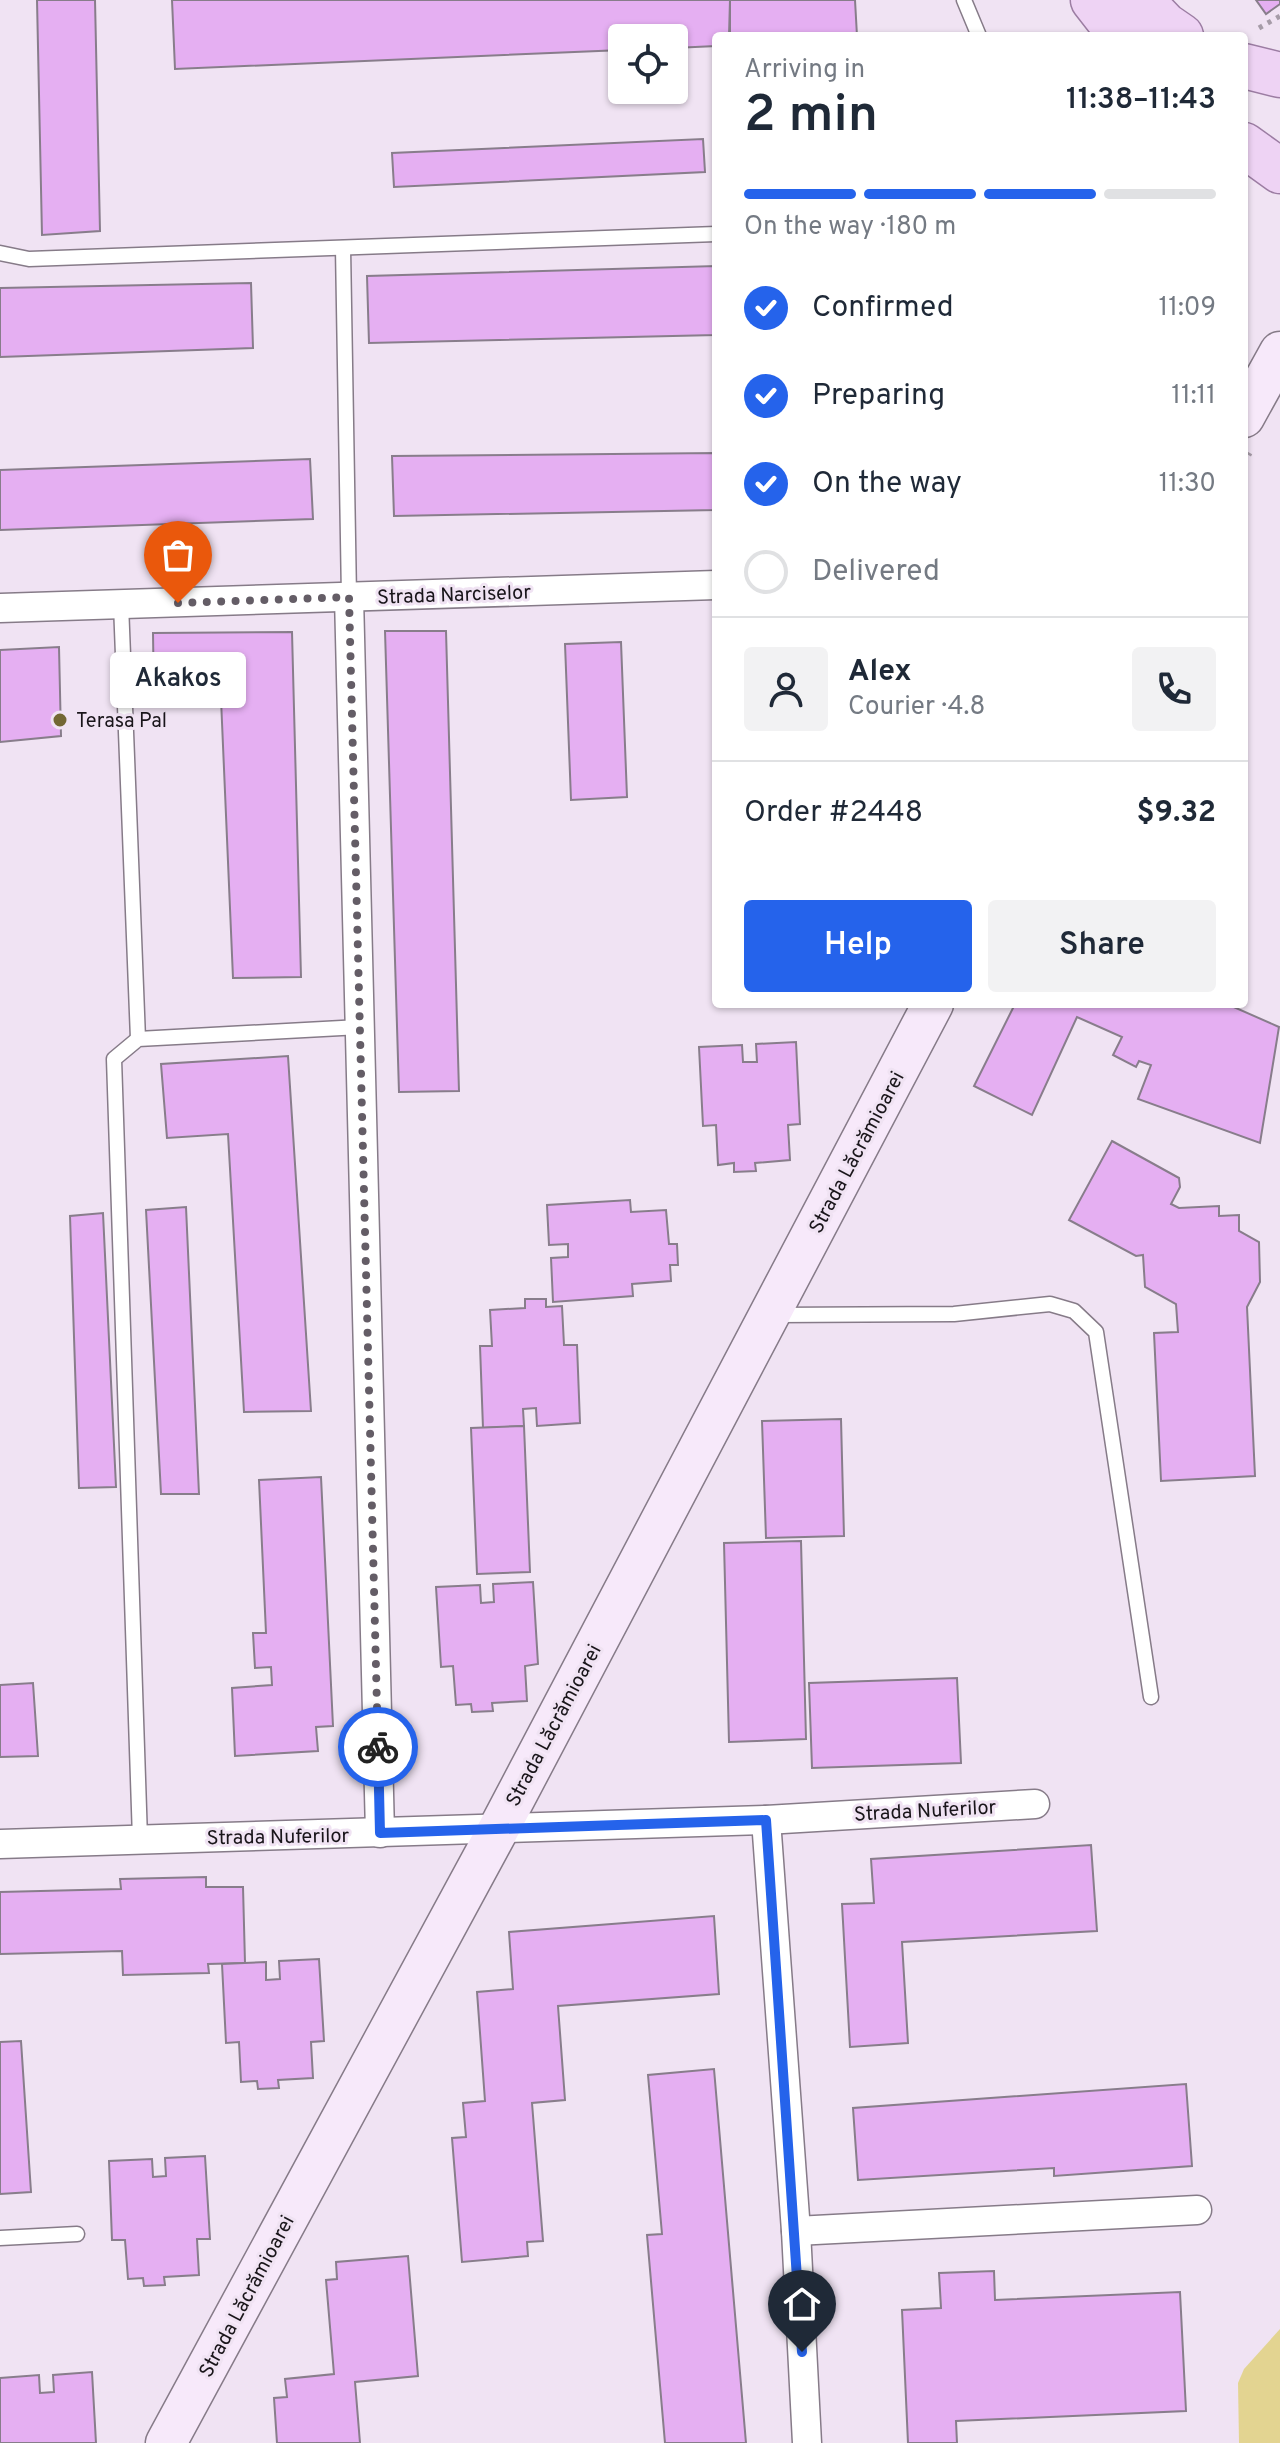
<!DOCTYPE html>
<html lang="en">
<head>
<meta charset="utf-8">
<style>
  body { margin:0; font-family:Overpass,sans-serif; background:#f2f2f3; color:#1f2937; height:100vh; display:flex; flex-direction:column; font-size:30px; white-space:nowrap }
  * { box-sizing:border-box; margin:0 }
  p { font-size:26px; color:#747a83 }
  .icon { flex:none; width:44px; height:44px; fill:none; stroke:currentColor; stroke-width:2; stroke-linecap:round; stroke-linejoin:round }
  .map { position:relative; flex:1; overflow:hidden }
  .sheet { position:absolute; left:712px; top:32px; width:536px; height:976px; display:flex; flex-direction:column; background:#fff; border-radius:8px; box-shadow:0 2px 6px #0004 }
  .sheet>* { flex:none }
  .tools { position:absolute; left:608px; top:24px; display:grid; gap:16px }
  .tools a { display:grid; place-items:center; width:80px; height:80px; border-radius:8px; background:#fff; box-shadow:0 2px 6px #0004; font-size:40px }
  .pin { position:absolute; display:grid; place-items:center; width:68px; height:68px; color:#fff; margin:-82px -34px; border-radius:50% 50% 50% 0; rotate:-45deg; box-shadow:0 0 8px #0007 }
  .pin .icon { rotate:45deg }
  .courier { position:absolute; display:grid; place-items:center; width:80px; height:80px; margin:-40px; border:6px solid #2563eb; border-radius:50%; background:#fff; color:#222; box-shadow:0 2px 10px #0007 }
  .bubble { position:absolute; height:56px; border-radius:8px; background:#fff; box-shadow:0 2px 6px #0004; font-size:26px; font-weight:600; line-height:56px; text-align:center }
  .summary em { font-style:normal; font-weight:600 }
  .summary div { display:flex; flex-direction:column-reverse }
  .summary { display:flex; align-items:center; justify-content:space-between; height:136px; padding:0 32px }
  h1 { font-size:52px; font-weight:600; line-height:60px }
  .bar { display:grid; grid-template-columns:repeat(4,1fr); gap:12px 8px; align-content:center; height:96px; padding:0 32px }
  .bar i { height:10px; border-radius:6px; background:#e0e1e3 }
  .bar .current { background:#2563eb }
  .bar p { grid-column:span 4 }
  .line { display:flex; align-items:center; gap:20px; padding:0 32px; border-top:2px solid #e0e1e3 }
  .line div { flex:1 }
  .round { display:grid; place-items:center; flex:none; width:84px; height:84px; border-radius:8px; background:#f2f2f3 }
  ol { padding:0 32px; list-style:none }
  li { display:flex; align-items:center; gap:24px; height:88px }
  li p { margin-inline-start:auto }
  li .icon { padding:8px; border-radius:50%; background:#2563eb; color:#fff; stroke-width:4 }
  li:last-child { color:#747a83 }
  li i { width:44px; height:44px; border:4px solid #e0e1e3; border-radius:50% }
  .primary-button { display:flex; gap:16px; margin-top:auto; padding:16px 32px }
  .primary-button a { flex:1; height:92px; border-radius:8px; background:#2563eb; color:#fff; font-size:32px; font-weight:600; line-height:92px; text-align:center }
  .primary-button a+a { background:#f2f2f3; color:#1f2937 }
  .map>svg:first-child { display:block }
  .green { fill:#e3d491 }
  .building { fill:#e5aff2; stroke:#887d8b; stroke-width:2 }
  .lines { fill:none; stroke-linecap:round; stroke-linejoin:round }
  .lane-casing { stroke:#867b88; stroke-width:17 }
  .street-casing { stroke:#867b88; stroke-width:31 }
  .secondary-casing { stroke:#867b88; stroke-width:43 }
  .primary-casing { stroke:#9c7da3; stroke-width:47 }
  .path { stroke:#a69ca8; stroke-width:5; stroke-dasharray:4 6; stroke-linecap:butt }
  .lane { stroke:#fff; stroke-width:14 }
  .street { stroke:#fff; stroke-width:28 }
  .secondary { stroke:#f7e9fa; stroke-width:40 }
  .primary { stroke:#eed3f4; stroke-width:44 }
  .done { stroke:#645d66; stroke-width:8; stroke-dasharray:0 14.4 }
  .route { stroke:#2563eb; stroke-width:10 }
  .poi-dot { fill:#736734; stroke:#f0e3f3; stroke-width:3 }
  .labels { text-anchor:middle; stroke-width:6; stroke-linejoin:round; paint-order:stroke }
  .street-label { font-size:20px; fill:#19151a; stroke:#f0e3f3 }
  .poi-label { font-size:20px; fill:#19151a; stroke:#f0e3f3; text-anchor:start }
</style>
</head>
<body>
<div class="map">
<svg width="1280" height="2443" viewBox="0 0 1280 2443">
  <rect width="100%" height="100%" fill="#f0e3f3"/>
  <path class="green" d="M 1280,2329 L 1280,2443 L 1239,2443 L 1238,2383 L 1244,2369 Z"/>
  <g class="building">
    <path d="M 37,0 L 95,0 L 100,231 L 42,235 Z"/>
    <path d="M 172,0 L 730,0 L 729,36 L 716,36 L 716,46 L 674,48 L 674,38 L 622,38 L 622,50 L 175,69 Z"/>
    <path d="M 730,0 L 855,0 L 857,36 L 730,36 Z"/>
    <path d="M 1256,0 L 1280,0 L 1280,4 L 1266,14 Z"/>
    <path d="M 703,139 L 705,172 L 394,187 L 392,153 Z"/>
    <path d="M 716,266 L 716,335 L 369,343 L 367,276 Z"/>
    <path d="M 251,283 L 253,348 L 0,357 L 0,288 Z"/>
    <path d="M 716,453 L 716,510 L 394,516 L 392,456 Z"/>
    <path d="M 310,459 L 313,519 L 0,530 L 0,470 Z"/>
    <path d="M 385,631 L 446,631 L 459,1091 L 399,1092 Z"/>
    <path d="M 292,632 L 301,977 L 233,978 L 221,699 L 154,703 L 153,633 Z"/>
    <path d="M 621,642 L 627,797 L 571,800 L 565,644 Z"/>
    <path d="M 59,647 L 61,736 L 0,742 L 0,650 Z"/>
    <path d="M 1015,1004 L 1227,1004 L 1279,1027 L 1260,1143 L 1138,1099 L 1151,1065 L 1139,1061 L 1136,1067 L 1113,1055 L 1122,1037 L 1077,1017 L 1032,1115 L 974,1086 Z"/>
    <path d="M 796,1042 L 800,1124 L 788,1125 L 790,1160 L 755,1163 L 756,1171 L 734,1172 L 734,1163 L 718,1165 L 716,1125 L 703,1126 L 699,1047 L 742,1045 L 743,1062 L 757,1062 L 756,1044 Z"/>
    <path d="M 288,1056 L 311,1411 L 244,1412 L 228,1134 L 167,1138 L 161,1064 Z"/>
    <path d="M 1112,1141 L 1179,1178 L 1180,1187 L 1171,1204 L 1179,1208 L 1219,1206 L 1219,1216 L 1239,1215 L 1239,1231 L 1259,1242 L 1260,1282 L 1247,1307 L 1255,1476 L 1161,1481 L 1154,1333 L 1178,1332 L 1176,1304 L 1145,1287 L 1143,1255 L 1136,1256 L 1069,1220 Z"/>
    <path d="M 630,1200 L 631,1212 L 666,1210 L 669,1244 L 677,1244 L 678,1265 L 670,1265 L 671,1281 L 632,1284 L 633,1296 L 553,1302 L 551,1258 L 568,1257 L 568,1244 L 549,1245 L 547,1205 Z"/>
    <path d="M 186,1207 L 199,1494 L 161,1494 L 146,1210 Z"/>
    <path d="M 103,1213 L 116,1487 L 79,1488 L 70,1216 Z"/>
    <path d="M 525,1299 L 546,1299 L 546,1307 L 562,1306 L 564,1345 L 577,1345 L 580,1423 L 537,1426 L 536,1408 L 523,1409 L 524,1426 L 483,1428 L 480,1346 L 492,1346 L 490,1310 L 525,1308 Z"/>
    <path d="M 841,1419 L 844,1536 L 766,1538 L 762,1421 Z"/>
    <path d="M 524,1426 L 530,1572 L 477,1574 L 471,1428 Z"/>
    <path d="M 321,1477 L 333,1726 L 316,1727 L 318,1751 L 235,1756 L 232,1688 L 272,1685 L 271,1667 L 255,1668 L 253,1633 L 266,1633 L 259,1480 Z"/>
    <path d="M 801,1541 L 806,1739 L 729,1742 L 724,1543 Z"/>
    <path d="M 533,1582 L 538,1664 L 525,1666 L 527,1701 L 492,1703 L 493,1711 L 472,1712 L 471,1704 L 456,1705 L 453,1666 L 441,1667 L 436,1587 L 480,1585 L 481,1603 L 494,1602 L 493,1584 Z"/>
    <path d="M 957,1678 L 961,1763 L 812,1768 L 809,1683 Z"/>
    <path d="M 33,1683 L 38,1756 L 0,1757 L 0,1685 Z"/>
    <path d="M 1091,1845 L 1097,1931 L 902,1942 L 908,2043 L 850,2047 L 842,1904 L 874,1903 L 871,1859 Z"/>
    <path d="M 206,1877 L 206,1887 L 243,1887 L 245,1963 L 208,1964 L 209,1973 L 123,1975 L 122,1951 L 0,1954 L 0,1892 L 121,1889 L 120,1879 Z"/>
    <path d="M 714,1916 L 719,1994 L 558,2006 L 565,2100 L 532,2103 L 543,2241 L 527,2242 L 528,2256 L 462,2262 L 452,2138 L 466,2137 L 463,2103 L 485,2101 L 477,1992 L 513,1989 L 509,1932 Z"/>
    <path d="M 319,1959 L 324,2041 L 311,2042 L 313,2078 L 278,2080 L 279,2088 L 258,2089 L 257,2081 L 241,2082 L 239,2042 L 226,2043 L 222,1964 L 266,1962 L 266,1980 L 280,1979 L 279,1961 Z"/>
    <path d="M 21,2041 L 31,2192 L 0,2194 L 0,2042 Z"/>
    <path d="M 714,2069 L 746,2443 L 665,2443 L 647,2235 L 662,2234 L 648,2075 Z"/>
    <path d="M 1186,2084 L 1192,2166 L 1054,2176 L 1054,2168 L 858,2180 L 853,2108 Z"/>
    <path d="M 205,2156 L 210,2239 L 197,2239 L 199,2275 L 164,2277 L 165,2285 L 144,2286 L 143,2278 L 128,2279 L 125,2240 L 112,2240 L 109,2161 L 152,2159 L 153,2177 L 166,2176 L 165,2158 Z"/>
    <path d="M 408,2256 L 418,2376 L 355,2382 L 360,2443 L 277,2443 L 274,2398 L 287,2397 L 285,2379 L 334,2374 L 326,2280 L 337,2279 L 336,2262 Z"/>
    <path d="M 994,2271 L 995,2300 L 1180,2292 L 1186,2411 L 956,2421 L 957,2443 L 908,2443 L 902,2310 L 941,2308 L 939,2273 Z"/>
    <path d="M 92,2372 L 96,2443 L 0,2443 L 0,2378 L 39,2375 L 40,2393 L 54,2392 L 53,2375 Z"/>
  </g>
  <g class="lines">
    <defs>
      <g id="lane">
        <path d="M 964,0 L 979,36"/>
        <path d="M 343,248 L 349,597"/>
        <path d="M 0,253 L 29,259 L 716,234"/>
        <path d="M 121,604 L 138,1039"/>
        <path d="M 775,1315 L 954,1314 L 1050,1304 L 1074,1311 L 1096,1332 L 1151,1697"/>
        <path d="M 140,1839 L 114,1059 L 138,1039 L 360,1027"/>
        <path d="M 0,2238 L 77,2234"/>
      </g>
      <g id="street">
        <path d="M 349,597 L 380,1833"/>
        <path d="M 0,608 L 716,585"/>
        <path d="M 766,1820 L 796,2231 L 807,2443"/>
        <path d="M 0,1844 L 766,1820 L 1035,1804"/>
        <path d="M 796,2231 L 1197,2210"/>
      </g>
      <g id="secondary">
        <path d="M 1244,417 L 1280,352"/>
        <path d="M 166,2443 L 498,1830 L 933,1004"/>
      </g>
      <g id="primary">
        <path d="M 1093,0 L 1121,36"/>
        <path d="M 1141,0 L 1165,25 L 1181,36"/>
        <path d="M 1244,66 L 1280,75"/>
        <path d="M 1244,145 L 1280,171"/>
      </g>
    </defs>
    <use href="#lane" class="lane-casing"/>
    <use href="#street" class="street-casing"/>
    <use href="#secondary" class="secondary-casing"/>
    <use href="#primary" class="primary-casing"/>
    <g class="path">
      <path d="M 1259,28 L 1280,16"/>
      <path d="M 1244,464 L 1250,453"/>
    </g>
    <use href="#lane" class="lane"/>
    <use href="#street" class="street"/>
    <use href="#secondary" class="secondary"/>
    <use href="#primary" class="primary"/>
  </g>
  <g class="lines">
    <path class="done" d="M 178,603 L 349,597 L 378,1747"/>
    <path class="route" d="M 378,1747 L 380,1833 L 766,1820 L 802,2352"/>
  </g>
  <circle class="poi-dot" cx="60" cy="720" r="8"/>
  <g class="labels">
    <g class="street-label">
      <text transform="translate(454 594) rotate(-2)" y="7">Strada Narciselor</text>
      <text transform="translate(856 1152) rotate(-62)" y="7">Strada Lăcrămioarei</text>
      <text transform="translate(553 1725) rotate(-62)" y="7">Strada Lăcrămioarei</text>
      <text transform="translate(925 1810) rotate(-3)" y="7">Strada Nuferilor</text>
      <text transform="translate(278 1836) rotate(-1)" y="7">Strada Nuferilor</text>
      <text transform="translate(246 2296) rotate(-62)" y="7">Strada Lăcrămioarei</text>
    </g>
    <g class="poi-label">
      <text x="76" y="727">Terasa Pal</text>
    </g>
  </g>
</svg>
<div class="tools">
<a><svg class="icon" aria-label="locate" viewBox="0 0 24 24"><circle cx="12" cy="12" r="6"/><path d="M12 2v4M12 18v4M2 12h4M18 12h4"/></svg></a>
</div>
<div class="pin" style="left:178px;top:603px;background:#ea580c"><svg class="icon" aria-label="bag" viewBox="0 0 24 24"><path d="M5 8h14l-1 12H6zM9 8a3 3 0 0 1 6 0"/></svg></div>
<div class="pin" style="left:802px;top:2352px;background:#1f2937"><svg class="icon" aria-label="home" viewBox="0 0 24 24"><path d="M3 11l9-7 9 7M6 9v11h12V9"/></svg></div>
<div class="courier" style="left:378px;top:1747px"><svg class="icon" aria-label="bike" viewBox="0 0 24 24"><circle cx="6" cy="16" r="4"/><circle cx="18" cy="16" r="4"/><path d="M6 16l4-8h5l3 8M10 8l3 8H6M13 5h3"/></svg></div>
<div class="bubble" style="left:110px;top:652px;width:136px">Akakos</div>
<section class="sheet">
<div class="summary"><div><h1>2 min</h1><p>Arriving in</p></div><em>11:38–11:43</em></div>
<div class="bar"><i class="current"></i><i class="current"></i><i class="current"></i><i></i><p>On the way · 180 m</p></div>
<ol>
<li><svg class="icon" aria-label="check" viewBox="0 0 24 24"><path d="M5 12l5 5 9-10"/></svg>Confirmed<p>11:09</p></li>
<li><svg class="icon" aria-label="check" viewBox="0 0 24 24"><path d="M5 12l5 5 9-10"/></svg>Preparing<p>11:11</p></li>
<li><svg class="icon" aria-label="check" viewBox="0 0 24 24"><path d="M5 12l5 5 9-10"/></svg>On the way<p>11:30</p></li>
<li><i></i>Delivered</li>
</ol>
<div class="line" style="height:144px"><a class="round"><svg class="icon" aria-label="person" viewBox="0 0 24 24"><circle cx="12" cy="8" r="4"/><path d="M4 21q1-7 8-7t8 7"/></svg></a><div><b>Alex</b><p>Courier · 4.8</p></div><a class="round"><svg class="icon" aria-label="phone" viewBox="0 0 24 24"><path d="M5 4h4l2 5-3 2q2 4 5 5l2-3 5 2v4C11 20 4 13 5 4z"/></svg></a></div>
<div class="line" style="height:104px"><div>Order #2448</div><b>$9.32</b></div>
<div class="primary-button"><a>Help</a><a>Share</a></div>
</section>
</div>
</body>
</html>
